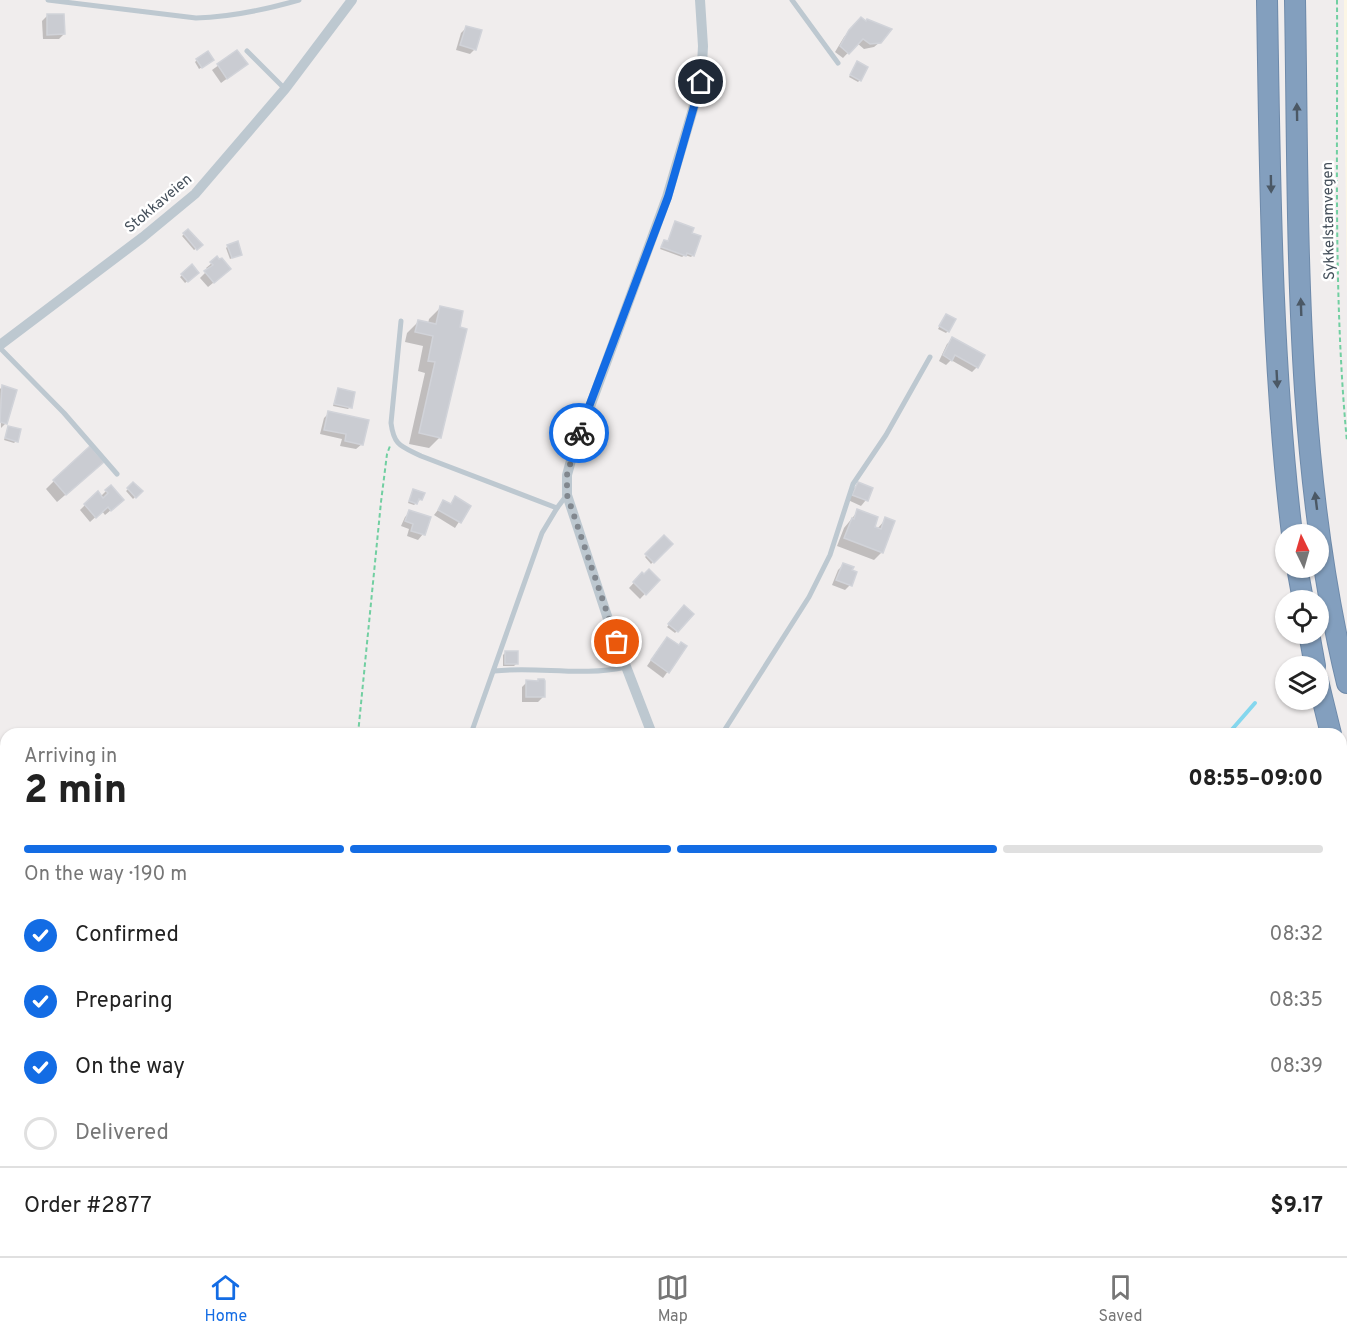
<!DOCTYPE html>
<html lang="en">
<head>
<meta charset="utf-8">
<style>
  body { margin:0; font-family:Overpass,sans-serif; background:#f2f2f2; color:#222; height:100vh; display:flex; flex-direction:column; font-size:22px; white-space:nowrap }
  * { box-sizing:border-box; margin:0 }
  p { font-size:20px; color:#767676 }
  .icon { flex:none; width:33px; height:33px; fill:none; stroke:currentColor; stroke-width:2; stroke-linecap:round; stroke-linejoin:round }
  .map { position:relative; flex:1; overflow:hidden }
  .details { position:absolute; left:0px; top:728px; width:1347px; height:530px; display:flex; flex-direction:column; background:#fff; border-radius:18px 18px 0 0; box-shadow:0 2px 4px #0004 }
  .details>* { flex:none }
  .needle { width:39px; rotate:355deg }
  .fabs { position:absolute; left:1275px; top:524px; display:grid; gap:12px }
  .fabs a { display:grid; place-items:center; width:54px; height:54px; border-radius:50%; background:#fff; box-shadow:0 2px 4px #0004; font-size:30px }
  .pin { position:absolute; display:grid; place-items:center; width:51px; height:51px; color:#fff; margin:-26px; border:3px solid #fff; border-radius:50%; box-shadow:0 2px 6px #0007 }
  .courier { position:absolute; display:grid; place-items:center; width:60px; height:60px; margin:-30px; border:4px solid #136ce4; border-radius:50%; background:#fff; color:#222; box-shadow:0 2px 8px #0007 }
  .overview em { font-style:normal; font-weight:800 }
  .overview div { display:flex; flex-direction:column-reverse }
  .overview { display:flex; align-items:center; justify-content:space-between; height:102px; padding:0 24px }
  h1 { font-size:39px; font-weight:800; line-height:45px }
  .bar { display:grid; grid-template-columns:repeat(4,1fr); gap:9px 6px; align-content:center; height:72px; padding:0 24px }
  .bar i { height:8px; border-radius:4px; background:#e0e0e0 }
  .bar .selected { background:#136ce4 }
  .bar p { grid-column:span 4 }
  .line { display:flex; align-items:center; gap:15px; padding:0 24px; border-top:2px solid #e0e0e0 }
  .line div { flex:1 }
  ol { padding:0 24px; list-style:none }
  li { display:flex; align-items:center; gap:18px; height:66px }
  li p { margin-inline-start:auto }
  li .icon { padding:6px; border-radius:50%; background:#136ce4; color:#fff; stroke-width:4 }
  li:last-child { color:#767676 }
  li i { width:33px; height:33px; border:3px solid #e0e0e0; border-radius:50% }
  .dock { display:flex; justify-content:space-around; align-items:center; height:84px; border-top:2px solid #e0e0e0; background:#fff; font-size:16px; color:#767676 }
  .dock a { display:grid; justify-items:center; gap:3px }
  .dock .selected { color:#136ce4 }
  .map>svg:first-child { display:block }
  .commercial { fill:#fcf6e5 }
  .shadow { fill:#0003 }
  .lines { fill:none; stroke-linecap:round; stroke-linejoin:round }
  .stream { stroke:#85d7ee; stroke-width:4 }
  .building { fill:#caccd2; stroke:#d1d3d9; stroke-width:1.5 }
  .motorway-casing { stroke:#6e8aaa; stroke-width:22 }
  .path { stroke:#71cfa1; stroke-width:2; stroke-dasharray:4.5 3; stroke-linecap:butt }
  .service { stroke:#bdc8d0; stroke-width:5 }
  .minor { stroke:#bdc8d0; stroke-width:10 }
  .motorway { stroke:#839fbe; stroke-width:20 }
  .oneway { fill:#4b5865 }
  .done { stroke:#81878e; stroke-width:6; stroke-dasharray:0 10.8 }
  .route { stroke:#136ce4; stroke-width:8 }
  .labels { text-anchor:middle; stroke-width:5; stroke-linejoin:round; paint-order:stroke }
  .street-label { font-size:15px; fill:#45505b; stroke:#fff }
</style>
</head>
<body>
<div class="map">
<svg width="1347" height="1256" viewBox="0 0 1347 1256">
  <rect width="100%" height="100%" fill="#f0eded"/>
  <path class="commercial" d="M 1344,0 L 1347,0 L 1347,298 L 1344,60 Z"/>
  <g class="shadow">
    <path d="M 47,16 L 64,34 L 59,39 L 43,39 L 42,21 Z"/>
    <path d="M 861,19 L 880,42 L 874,47 L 864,49 L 857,43 L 843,58 L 835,52 L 844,37 Z"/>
    <path d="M 466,28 L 475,49 L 470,54 L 456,50 L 461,33 Z"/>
    <path d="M 237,52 L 240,69 L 221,83 L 212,70 Z"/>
    <path d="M 197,60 L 210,62 L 199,69 L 195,62 Z"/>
    <path d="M 857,63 L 860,80 L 858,82 L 849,77 Z"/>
    <path d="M 674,225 L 690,234 L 693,255 L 691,257 L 685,255 L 682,257 L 660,249 L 664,242 L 667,243 Z"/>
    <path d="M 188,231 L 201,245 L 194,250 L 182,236 Z"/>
    <path d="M 228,246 L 240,254 L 230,259 L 226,248 Z"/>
    <path d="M 212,263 L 224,274 L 208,287 L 200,278 L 208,270 L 206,268 Z"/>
    <path d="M 192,267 L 197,273 L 185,283 L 180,277 Z"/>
    <path d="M 440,308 L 440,437 L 429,448 L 409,444 L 425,373 L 418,371 L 423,346 L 405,342 L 407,333 L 418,322 L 428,324 L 429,319 Z"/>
    <path d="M 944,318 L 948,331 L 946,333 L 938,329 Z"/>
    <path d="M 953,339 L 977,367 L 972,372 L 951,360 L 946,365 L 939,361 L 947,344 Z"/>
    <path d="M 2,387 L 6,423 L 1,428 L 0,389 Z"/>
    <path d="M 338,390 L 350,407 L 348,409 L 333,406 Z"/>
    <path d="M 329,413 L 362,444 L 356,449 L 340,446 L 342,439 L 320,434 L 324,418 Z"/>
    <path d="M 9,427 L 16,441 L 14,443 L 4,440 Z"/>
    <path d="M 94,470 L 57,502 L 46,489 L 54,481 Z"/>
    <path d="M 134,484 L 141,491 L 133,499 L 126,491 Z"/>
    <path d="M 858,484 L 871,489 L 866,500 L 861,506 L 848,500 L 853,489 Z"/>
    <path d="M 110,487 L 117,505 L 105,515 L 102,511 L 90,522 L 80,510 L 85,505 L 100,497 Z"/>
    <path d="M 413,491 L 421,499 L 414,505 L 408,503 Z"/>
    <path d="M 455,498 L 469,506 L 455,528 L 434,515 L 444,502 L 449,505 Z"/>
    <path d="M 858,511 L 873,528 L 877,529 L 886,519 L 882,552 L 874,560 L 837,546 L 844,528 Z"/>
    <path d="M 410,512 L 423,534 L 418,540 L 407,536 L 409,529 L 401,526 L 405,517 Z"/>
    <path d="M 664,537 L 671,544 L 651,564 L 645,557 Z"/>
    <path d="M 843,565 L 850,585 L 845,590 L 832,585 L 838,570 Z"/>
    <path d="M 642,574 L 658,580 L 640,599 L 629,588 Z"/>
    <path d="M 684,607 L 692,614 L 675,633 L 667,627 Z"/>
    <path d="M 662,644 L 684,649 L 663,678 L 647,666 Z"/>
    <path d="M 506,652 L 516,664 L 514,666 L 503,666 L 503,655 Z"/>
    <path d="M 539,680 L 543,697 L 538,702 L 522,702 L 522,687 L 527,682 L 537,682 Z"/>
    <path d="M 991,1251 L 1007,1251 L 1003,1256 L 990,1256 Z"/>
    <path d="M 1012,1251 L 1020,1251 L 1019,1256 L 1010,1256 Z"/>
  </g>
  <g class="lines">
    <path class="stream" d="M 1228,734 L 1255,703"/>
  </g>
  <g class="building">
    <path d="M 47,14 L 64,14 L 65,34 L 47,35 Z"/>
    <path d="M 861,17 L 866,21 L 867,19 L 892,29 L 881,43 L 870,44 L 863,39 L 849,54 L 840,46 L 849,30 Z"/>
    <path d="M 466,26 L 482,30 L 476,50 L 460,45 Z"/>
    <path d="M 237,50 L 248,64 L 227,79 L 217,64 Z"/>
    <path d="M 208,51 L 214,60 L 202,68 L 196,59 Z"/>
    <path d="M 857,61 L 868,67 L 861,81 L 850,75 Z"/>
    <path d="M 675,221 L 694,228 L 692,233 L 701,236 L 694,256 L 687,253 L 686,256 L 661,247 L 664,240 L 668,241 Z"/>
    <path d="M 188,229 L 203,245 L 197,250 L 183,233 Z"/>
    <path d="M 238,241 L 242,255 L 232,258 L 227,245 Z"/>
    <path d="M 217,256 L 219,259 L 222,258 L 231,269 L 214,283 L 204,271 L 213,265 L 210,262 Z"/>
    <path d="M 192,264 L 199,273 L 188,282 L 181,274 Z"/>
    <path d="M 440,306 L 463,311 L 460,327 L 467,329 L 441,438 L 419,433 L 435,362 L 428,361 L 433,336 L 415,332 L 418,320 L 436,324 Z"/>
    <path d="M 946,314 L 956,319 L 949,332 L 939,326 Z"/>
    <path d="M 952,337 L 985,355 L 978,368 L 955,355 L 952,361 L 943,355 Z"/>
    <path d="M 2,385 L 17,390 L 7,424 L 0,422 Z"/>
    <path d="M 338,388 L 355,392 L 352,408 L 334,404 Z"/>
    <path d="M 328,411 L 369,420 L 363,445 L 345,441 L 346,434 L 324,430 Z"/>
    <path d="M 8,426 L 21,429 L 18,442 L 5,438 Z"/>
    <path d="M 90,446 L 104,462 L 66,495 L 53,480 Z"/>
    <path d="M 133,482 L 143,491 L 136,498 L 127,488 Z"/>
    <path d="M 858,482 L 873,488 L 868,501 L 852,495 Z"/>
    <path d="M 111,485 L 124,500 L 111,511 L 108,507 L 96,518 L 84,504 L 98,491 L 103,498 L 108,493 L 105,490 Z"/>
    <path d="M 413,489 L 425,493 L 422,500 L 419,499 L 417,504 L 409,501 Z"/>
    <path d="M 455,496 L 471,506 L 461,523 L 438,510 L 443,500 L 451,504 Z"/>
    <path d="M 857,509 L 878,517 L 875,527 L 881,529 L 885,517 L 895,521 L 883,553 L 844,538 L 852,518 L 854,519 Z"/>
    <path d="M 409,510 L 431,517 L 425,535 L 411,531 L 413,524 L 405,521 Z"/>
    <path d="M 664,535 L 673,544 L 654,563 L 645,554 Z"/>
    <path d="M 843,563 L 854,567 L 852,570 L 857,572 L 852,586 L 836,580 Z"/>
    <path d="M 649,569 L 660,580 L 646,595 L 633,582 L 642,572 L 644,574 Z"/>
    <path d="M 684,605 L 694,614 L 678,632 L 668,624 Z"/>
    <path d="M 667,637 L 679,645 L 681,642 L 687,646 L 669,673 L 651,660 Z"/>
    <rect x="505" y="651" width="13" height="13"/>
    <path d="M 538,679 L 544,679 L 545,681 L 545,697 L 526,697 L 526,680 L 538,681 Z"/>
  </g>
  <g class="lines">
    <defs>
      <g id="motorway">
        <path d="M 1267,0 C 1270,178 1271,357 1292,534"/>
        <path d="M 1295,0 C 1299,227 1293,460 1347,683"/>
        <path d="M 1297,567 L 1303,600"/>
        <path d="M 1309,633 L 1315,666"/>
        <path d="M 1318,681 L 1331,734"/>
        <path d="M 1341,774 L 1347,796"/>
      </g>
    </defs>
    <use href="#motorway" class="motorway-casing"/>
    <g class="path">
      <path d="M 1337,0 C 1338,147 1333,295 1347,442"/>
      <path d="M 358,734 L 381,502 L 387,454 L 390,446"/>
      <path d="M 298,1256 L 299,1251"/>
      <path d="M 428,1256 L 428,1251"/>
    </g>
    <g class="service">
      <path d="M 48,0 L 196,18 C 232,17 264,10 299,0"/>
      <path d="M 792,0 L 838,63"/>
      <path d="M 247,51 L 285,89"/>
      <path d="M 401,321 L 391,423 C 394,446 401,446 421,456 L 557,508"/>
      <path d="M 0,348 L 64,413 L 117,474"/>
      <path d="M 494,671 C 538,666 581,677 626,667"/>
      <path d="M 473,728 L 542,533 L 557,508 L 566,496"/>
      <path d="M 722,734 L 809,597 L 830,555 L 853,484 L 886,435 L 930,357"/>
      <path d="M 1026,1256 L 1028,1251"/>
    </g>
    <g class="minor">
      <path d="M 0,345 L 143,237 L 195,194 L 285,89 L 352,0"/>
      <path d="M 652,734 L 610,625 L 571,507 L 567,495 L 567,475 L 573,453 L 667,197 L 701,82 L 703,46 L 700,0"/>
      <path d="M 1341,1181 L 1347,1179"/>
      <path d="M 1201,1251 L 1211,1256"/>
    </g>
    <use href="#motorway" class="motorway"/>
  </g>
  <defs><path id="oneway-solid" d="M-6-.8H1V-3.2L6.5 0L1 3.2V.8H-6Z" transform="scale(1.5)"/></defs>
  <g class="oneway">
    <use href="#oneway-solid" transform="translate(1297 112) rotate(-91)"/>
    <use href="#oneway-solid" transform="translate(1271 184) rotate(89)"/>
    <use href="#oneway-solid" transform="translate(1301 307) rotate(-92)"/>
    <use href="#oneway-solid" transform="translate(1277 379) rotate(87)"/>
    <use href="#oneway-solid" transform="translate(1316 501) rotate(-97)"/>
  </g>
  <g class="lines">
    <path class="done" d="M 579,433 L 567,475 L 567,495 L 617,642"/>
    <path class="route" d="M 579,433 L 668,197 L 701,82"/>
  </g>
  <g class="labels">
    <g class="street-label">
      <text transform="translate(158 203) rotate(-40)" y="5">Stokkaveien</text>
      <text transform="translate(1328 221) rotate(-91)" y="5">Sykkelstamvegen</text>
    </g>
  </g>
</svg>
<div class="fabs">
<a><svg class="needle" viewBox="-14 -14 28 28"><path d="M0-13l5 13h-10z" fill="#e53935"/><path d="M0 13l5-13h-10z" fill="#767676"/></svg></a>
<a><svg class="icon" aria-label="locate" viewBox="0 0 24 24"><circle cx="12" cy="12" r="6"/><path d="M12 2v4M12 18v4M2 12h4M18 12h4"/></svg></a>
<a><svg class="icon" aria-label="layers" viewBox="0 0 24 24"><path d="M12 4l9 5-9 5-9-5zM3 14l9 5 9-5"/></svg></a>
</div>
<div class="pin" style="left:617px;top:642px;background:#ea580c"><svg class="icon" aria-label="bag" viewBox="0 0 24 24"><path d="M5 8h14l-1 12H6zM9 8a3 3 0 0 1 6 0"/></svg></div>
<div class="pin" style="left:701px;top:82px;background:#1f2937"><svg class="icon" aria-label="home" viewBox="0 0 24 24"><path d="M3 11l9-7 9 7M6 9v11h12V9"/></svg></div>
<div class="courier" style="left:579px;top:433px"><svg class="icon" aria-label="bike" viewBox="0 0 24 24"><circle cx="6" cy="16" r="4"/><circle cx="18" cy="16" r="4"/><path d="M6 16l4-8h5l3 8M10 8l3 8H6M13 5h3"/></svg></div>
<section class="details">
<div class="overview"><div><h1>2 min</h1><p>Arriving in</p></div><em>08:55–09:00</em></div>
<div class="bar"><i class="selected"></i><i class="selected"></i><i class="selected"></i><i></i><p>On the way · 190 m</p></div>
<ol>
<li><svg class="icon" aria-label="check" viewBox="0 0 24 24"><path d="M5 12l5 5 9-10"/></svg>Confirmed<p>08:32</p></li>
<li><svg class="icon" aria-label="check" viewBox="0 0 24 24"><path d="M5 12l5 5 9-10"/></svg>Preparing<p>08:35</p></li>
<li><svg class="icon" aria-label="check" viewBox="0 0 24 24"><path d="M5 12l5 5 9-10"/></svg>On the way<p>08:39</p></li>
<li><i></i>Delivered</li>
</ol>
<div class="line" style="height:78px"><div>Order #2877</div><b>$9.17</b></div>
</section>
</div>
<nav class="dock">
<a class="selected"><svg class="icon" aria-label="home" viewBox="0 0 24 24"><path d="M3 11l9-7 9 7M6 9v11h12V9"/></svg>Home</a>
<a><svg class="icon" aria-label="map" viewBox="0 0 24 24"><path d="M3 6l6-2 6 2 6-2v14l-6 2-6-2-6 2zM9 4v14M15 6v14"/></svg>Map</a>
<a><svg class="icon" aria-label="saved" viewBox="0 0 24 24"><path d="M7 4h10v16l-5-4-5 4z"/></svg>Saved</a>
</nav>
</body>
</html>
